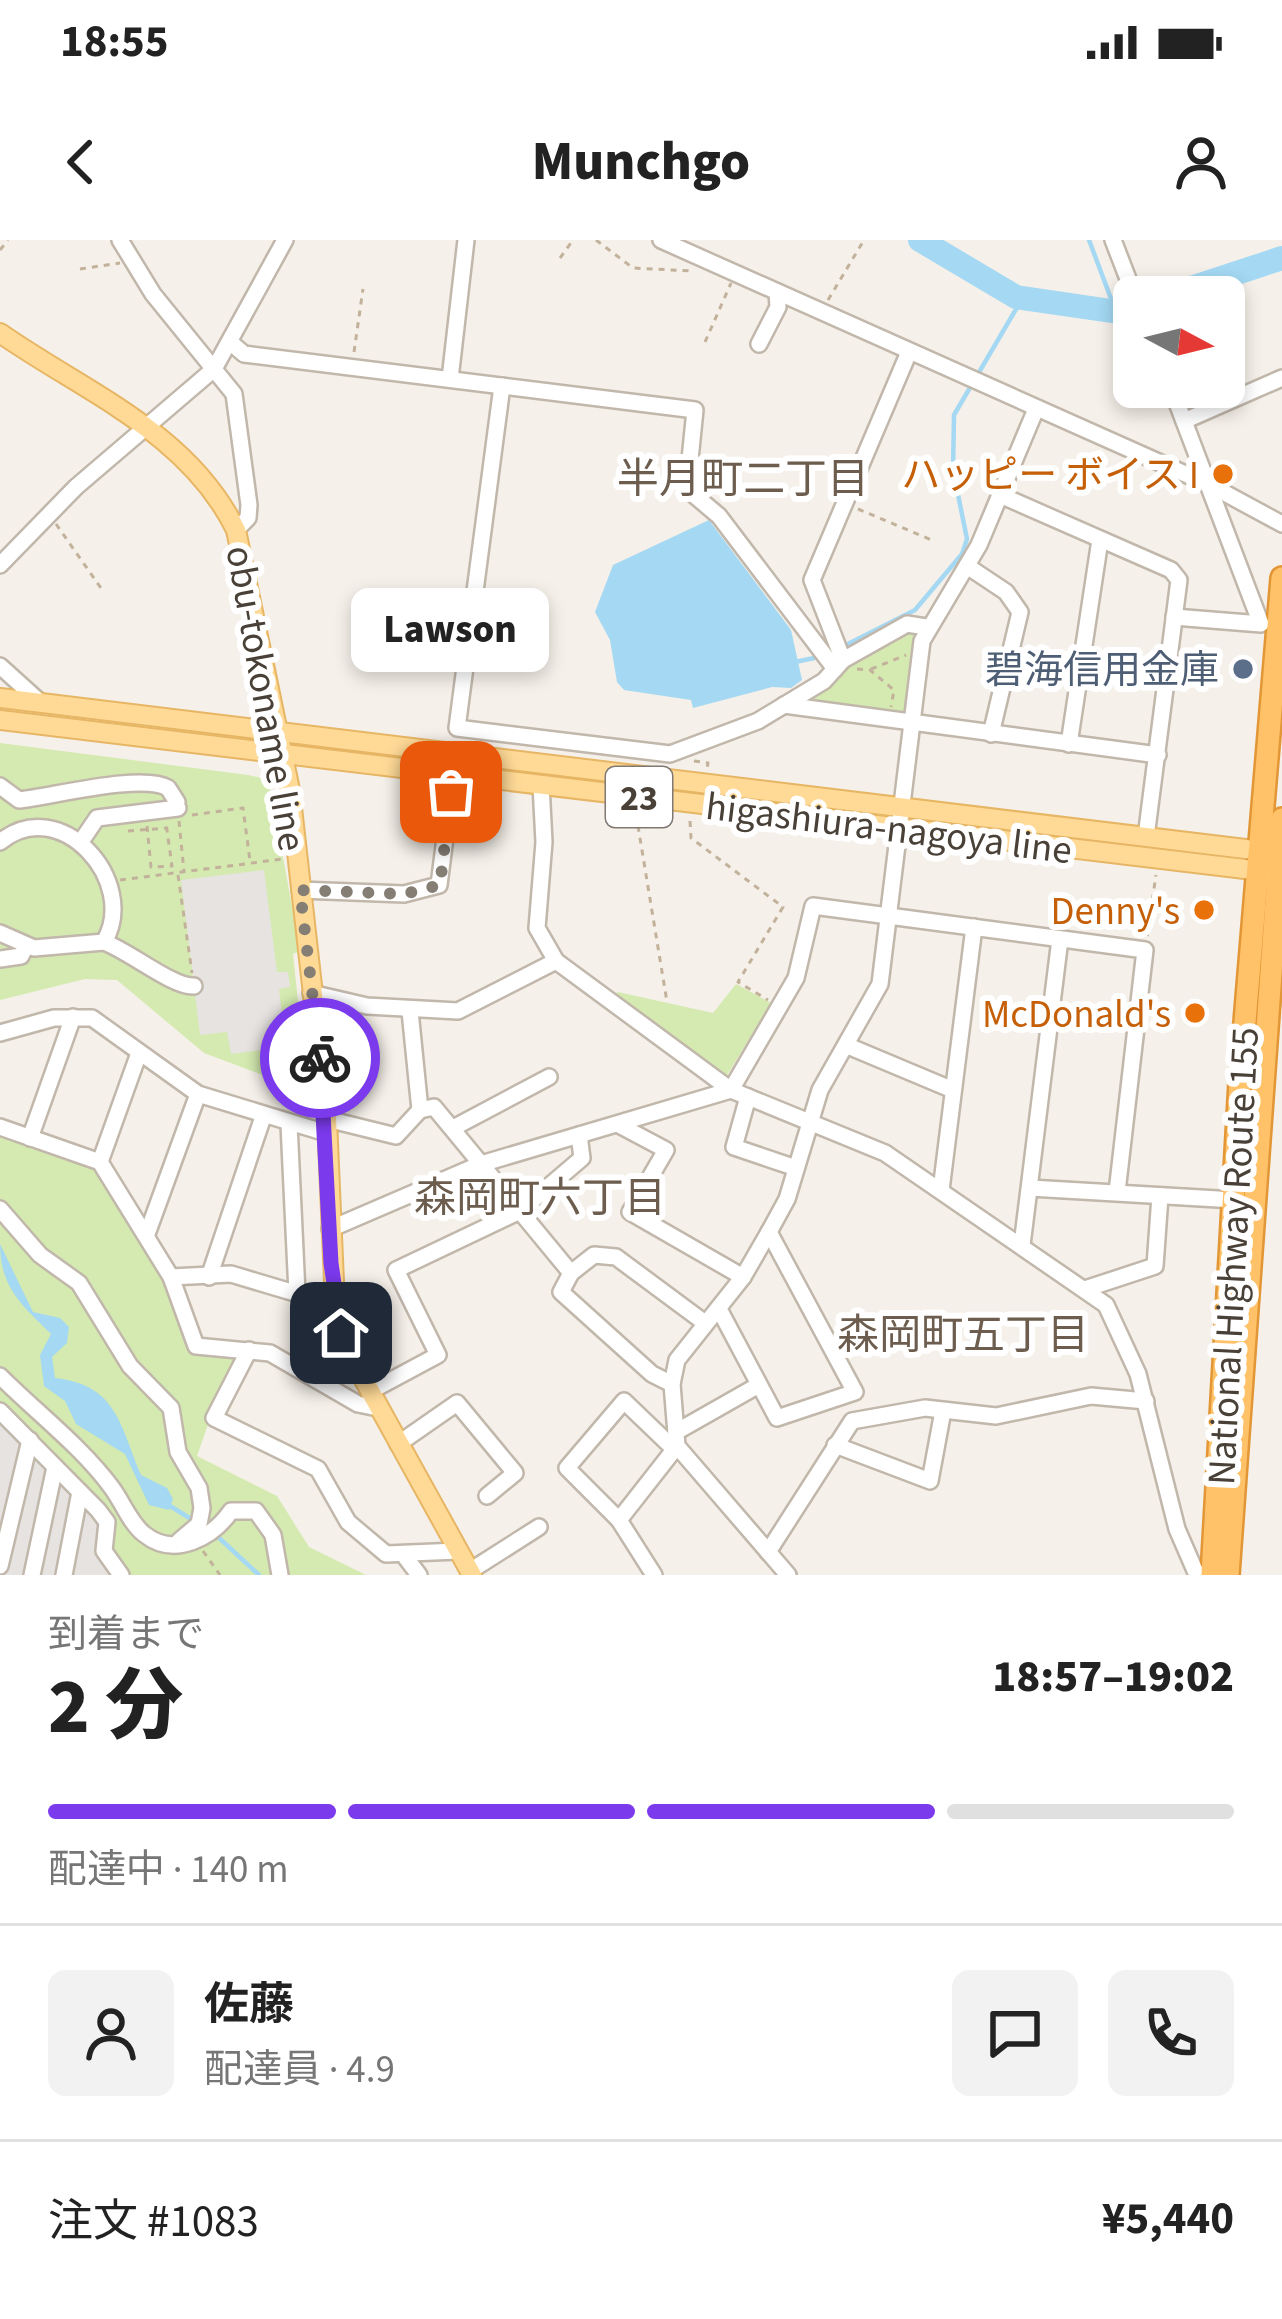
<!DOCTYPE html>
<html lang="ja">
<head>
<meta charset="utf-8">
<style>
  body { margin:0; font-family:"Source Sans 3","Noto Sans JP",sans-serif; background:#f2f2f2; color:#222; height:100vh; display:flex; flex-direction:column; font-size:45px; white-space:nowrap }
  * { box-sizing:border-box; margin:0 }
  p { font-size:39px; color:#767676 }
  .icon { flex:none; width:66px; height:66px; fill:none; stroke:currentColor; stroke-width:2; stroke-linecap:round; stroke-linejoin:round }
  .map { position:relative; height:1335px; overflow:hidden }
  .details { display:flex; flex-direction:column; background:#fff; flex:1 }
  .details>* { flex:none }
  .needle { width:78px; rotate:97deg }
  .buttons { position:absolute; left:1113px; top:36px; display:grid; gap:24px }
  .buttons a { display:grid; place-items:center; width:132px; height:132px; border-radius:18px; background:#fff; box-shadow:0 6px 18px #0003; font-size:60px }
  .pin { position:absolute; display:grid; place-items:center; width:102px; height:102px; color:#fff; margin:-51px; border-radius:24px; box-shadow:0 6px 18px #0006 }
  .courier { position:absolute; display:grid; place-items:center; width:120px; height:120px; margin:-60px; border:9px solid #7c3aed; border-radius:50%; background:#fff; color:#222; box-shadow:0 3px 15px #0007 }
  .bubble { position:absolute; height:84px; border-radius:18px; background:#fff; box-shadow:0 6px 18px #0003; font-size:39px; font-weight:800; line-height:84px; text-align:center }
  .headline em { font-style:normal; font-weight:800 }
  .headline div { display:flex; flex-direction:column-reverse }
  .headline { display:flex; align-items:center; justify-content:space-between; height:204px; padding:0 48px }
  h1 { font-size:78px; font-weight:800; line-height:90px }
  .bar { display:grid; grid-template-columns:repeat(4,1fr); gap:18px 12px; align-content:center; height:144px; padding:0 48px }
  .bar i { height:15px; border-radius:9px; background:#e0e0e0 }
  .bar .active { background:#7c3aed }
  .bar p { grid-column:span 4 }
  .line { display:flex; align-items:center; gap:30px; padding:0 48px; border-top:3px solid #e0e0e0 }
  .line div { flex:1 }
  .round { display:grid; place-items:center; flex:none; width:126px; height:126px; border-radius:18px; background:#f2f2f2 }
  .status { display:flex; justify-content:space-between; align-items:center; height:84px; padding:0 60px; background:#fff; direction:ltr }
  .status svg { height:33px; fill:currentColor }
  header { display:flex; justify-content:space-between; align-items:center; height:156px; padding:0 48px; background:#fff; font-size:54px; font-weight:800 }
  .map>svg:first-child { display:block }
  .green { fill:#d4eab0 }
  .parking { fill:#e6e3e0 }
  .water { fill:#a4d8f3 }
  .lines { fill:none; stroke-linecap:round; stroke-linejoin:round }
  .stream { stroke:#a4d8f3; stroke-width:4.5 }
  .river { stroke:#a4d8f3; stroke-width:24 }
  .minor-casing { stroke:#c1b7ab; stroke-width:20 }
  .major-casing { stroke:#e7b664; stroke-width:22 }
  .highway-casing { stroke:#e29635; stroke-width:26 }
  .path { stroke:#c3b29b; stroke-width:3; stroke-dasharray:6 6; stroke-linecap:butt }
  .minor { stroke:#fff; stroke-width:15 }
  .major { stroke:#ffda97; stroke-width:18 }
  .highway { stroke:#ffc269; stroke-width:21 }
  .done { stroke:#857e75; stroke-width:12; stroke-dasharray:0 21.6 }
  .route { stroke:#7c3aed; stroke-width:15 }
  .food-dot { fill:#e8710a; stroke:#fff; stroke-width:4.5 }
  .service-dot { fill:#5c6f8a; stroke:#fff; stroke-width:4.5 }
  .labels { text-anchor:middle; stroke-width:12; stroke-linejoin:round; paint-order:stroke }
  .shield { fill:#fff; stroke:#807973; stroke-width:3 }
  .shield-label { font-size:36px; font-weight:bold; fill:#494037 }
  .food-label { font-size:39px; fill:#c56008; stroke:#fff; text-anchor:end }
  .service-label { font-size:39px; fill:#4e5e75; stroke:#fff; text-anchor:end }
  .street-label { font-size:39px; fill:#494037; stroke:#fff }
  .neighbourhood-label { font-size:42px; fill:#6c5d4e; stroke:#fff }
</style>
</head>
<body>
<div class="status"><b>18:55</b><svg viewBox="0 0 49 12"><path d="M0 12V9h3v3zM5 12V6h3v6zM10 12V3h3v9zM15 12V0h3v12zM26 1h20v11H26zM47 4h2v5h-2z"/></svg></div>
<header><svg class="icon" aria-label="back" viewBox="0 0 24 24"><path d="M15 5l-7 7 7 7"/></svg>Munchgo<svg class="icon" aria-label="person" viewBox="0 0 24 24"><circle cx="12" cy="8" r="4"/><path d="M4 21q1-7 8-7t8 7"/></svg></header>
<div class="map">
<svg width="1282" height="1335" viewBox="0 0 1282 1335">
  <rect width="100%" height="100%" fill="#f5f0e9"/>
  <g class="green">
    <path d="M 906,384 L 926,387 L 910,484 L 784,465 Z"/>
    <path d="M 0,503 L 248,535 L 266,539 L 272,553 L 280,550 L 288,604 L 281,606 L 300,711 L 293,714 L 307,845 L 279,841 L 204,813 L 117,740 L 85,739 L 0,760 Z"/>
    <path d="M 736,744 L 771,763 L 726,837 L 605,762 L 618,752 L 713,773 Z"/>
    <path d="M 0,887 L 100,922 L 124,956 L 196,1105 L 249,1110 L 219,1153 L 197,1216 L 277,1256 L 309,1307 L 366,1335 L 0,1335 Z"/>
  </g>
  <g class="parking">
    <path d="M 264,630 L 277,732 L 288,732 L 290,747 L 279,749 L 288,823 L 264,825 L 261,810 L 231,814 L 227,792 L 200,795 L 181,640 Z"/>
    <path d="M 0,1163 L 103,1268 L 116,1321 L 129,1335 L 0,1335 Z"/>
  </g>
  <g class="water">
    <path d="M 709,280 L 791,390 L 802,440 L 791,448 L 772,447 L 693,468 L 691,460 L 624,450 L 617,442 L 610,400 L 595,372 L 613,325 Z"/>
    <path d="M 0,1004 L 33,1072 L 60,1078 L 69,1087 L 67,1103 L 52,1117 L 55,1138 C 117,1145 120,1185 141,1235 L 167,1248 L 173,1259 L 169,1270 L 149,1265 L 125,1214 L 76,1184 L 65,1161 L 44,1146 L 40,1115 L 51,1094 C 23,1066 0,1048 0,1004 Z"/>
  </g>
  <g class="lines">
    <g class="stream">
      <path d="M 1089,0 L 1116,72"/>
      <path d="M 840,408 L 915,370 L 962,314 L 967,299 L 953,230 L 954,175 L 1022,59"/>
      <path d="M 795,422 L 819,417"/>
      <path d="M 170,1266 L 196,1282"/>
      <path d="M 216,1295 L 259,1335"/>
    </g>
    <g class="river">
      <path d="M 920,0 L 1016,57 L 1125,73 L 1134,69"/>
      <path d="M 1164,57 L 1282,18"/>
    </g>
    <defs>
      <g id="minor">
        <path d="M 120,0 L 153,54 L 234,154 L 249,265 L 248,278 L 236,290"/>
        <path d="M 661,0 L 1210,245 L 1282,284"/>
        <path d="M 1113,0 L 1135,57"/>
        <path d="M 230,102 L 244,114 L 695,170 L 687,249 L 719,276 L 835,429"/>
        <path d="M 759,104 L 778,67 L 777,52"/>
        <path d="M 450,139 L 466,0"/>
        <path d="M 502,146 L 457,488 L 670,514 L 758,481 L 824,441 L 843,420 L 907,384 L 926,387"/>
        <path d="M 1171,147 L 1261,384 L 1174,377"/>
        <path d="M 1184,181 L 1282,138"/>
        <path d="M 1000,255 L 1171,330 L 1179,340 L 1146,597"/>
        <path d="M 0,325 L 76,247 L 214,129 L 285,0"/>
        <path d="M 967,326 L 1006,352 L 1020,372 L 991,494"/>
        <path d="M 843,420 L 812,340 L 909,112"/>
        <path d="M 0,426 L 41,463"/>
        <path d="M 784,465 L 1158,515"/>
        <path d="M 1069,504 L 1100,300"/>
        <path d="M 541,545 L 544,602 L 537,688 L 556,721 L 731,850 L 885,913 L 1106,1065 L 1138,1134 L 1177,1289 L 1197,1335"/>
        <path d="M 0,546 L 19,560 C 54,556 143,533 168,548 L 177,562"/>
        <path d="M 0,602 C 60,552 140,642 104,702 L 34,708 L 0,693"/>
        <path d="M 80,603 L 97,578 L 178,568"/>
        <path d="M 300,650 L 404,654 L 439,645 L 453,535"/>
        <path d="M 104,702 C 129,711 174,748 194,746"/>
        <path d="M 0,719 L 21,716 L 26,706"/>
        <path d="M 311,753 L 367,766 L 458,771 L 556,721"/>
        <path d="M 0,793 L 54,778 L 92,778 L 198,854 L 326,893"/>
        <path d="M 848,806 L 953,850"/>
        <path d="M 748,857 L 734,907 L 796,928"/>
        <path d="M 420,870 L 434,867 L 571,1033 L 561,1052 L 652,1134 L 672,1144"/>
        <path d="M 327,879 L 396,896 L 420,870 L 410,771"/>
        <path d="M 289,884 L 297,1053"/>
        <path d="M 619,885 L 666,910 L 630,972 L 743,1037"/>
        <path d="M 0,887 L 100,922 L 171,1037 L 196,1106 L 270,1113 L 358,1164 L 378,1168"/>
        <path d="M 453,888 L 549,837"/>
        <path d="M 30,898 L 73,777"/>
        <path d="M 100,922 L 139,813"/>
        <path d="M 1030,948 L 1235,960"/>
        <path d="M 941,950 L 974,687"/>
        <path d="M 0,969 L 40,1015 L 79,1043 L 130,1126 L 171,1168 L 178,1212 L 199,1248 L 202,1268 L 199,1284 L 179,1301"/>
        <path d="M 330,989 L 481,924 L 731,850 L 796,738 L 813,666 L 1145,710 L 1117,952"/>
        <path d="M 147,994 L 198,854"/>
        <path d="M 1022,1005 L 1060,699"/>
        <path d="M 571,1033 L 594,1015 L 616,1017 L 705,1083"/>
        <path d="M 171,1037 L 231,1034 L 335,1065"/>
        <path d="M 209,1037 L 263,877"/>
        <path d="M 1088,1048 L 1155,1026 L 1160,956"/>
        <path d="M 719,1069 L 777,1178 L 855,1152 L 769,992"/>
        <path d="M 249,1110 L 214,1178 L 318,1229 L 348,1282 L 386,1314 L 458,1311"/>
        <path d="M 0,1136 C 36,1172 82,1207 112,1248 C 123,1263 130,1283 144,1294 C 175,1319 213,1297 231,1271 L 256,1271 L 273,1295 L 280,1335"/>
        <path d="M 369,1152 L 438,1115 L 396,1030 L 520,971 L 582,918 L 579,895"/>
        <path d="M 0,1171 L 98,1270 L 107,1282 L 104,1311 L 121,1335"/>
        <path d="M 676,1192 L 757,1146"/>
        <path d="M 398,1204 L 457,1163 L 515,1233 L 487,1256"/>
        <path d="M 835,1205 L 930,1241 L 943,1171"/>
        <path d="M 619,1280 L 567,1228 L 624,1161 L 674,1209"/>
        <path d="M 768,1312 L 852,1181 L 925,1168 L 996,1176 L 1091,1156 L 1146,1161"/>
        <path d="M 403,1314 L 419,1335"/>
        <path d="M 0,1326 L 30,1200"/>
        <path d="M 470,1331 L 539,1287"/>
        <path d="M 32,1335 L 55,1227"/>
        <path d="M 64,1335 L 80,1252"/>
        <path d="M 654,1335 L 619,1280 L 677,1206"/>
        <path d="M 788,1335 L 677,1206 L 672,1144 L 677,1120 L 743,1037 L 769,992 L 787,959 L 820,850 L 880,744 L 922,401 L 979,305 L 1036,169"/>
      </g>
      <g id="major">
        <path d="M 0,93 C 86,153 188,192 236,290 L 290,550 L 327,879 L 335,1065 L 348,1111 L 472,1335"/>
        <path d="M 0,458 L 1270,612"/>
        <path d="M 0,480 L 1270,632"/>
      </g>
      <g id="highway">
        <path d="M 1212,1335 L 1240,842 L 1282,338"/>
        <path d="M 1228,1335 L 1282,579"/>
      </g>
    </defs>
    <use href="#minor" class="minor-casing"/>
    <use href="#major" class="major-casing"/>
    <use href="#highway" class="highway-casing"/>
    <g class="path">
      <path d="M 596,0 L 633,28 L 692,31"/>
      <path d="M 0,10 L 8,0"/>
      <path d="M 560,18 L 573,0"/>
      <path d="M 80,29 L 120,23"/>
      <path d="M 828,60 L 864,0"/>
      <path d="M 705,102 L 731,43"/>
      <path d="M 354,112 L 363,49"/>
      <path d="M 858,269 L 934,301"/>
      <path d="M 56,284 L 103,351"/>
      <path d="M 857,429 L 870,430 L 894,450 L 891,467"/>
      <path d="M 871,429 L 906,415"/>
      <path d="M 694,521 L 708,523 L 707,529"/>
      <path d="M 636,574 L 667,762"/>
      <path d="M 192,575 L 243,568 L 250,621"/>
      <path d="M 179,581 L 184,632"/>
      <path d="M 690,581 L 691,598 L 783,667 L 738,742 L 768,760"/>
      <path d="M 147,586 L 151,627 L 172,626 L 166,583"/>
      <path d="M 128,591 L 167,588"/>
      <path d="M 178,635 L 192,733"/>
      <path d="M 120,640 L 283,619"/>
      <path d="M 1147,696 L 1156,635"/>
      <path d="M 203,1311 L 220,1335"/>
    </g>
    <use href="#minor" class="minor"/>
    <use href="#major" class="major"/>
    <use href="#highway" class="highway"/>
  </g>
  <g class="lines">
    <path class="done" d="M 320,818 L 300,650 L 404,654 L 440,645 L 451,552"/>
    <path class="route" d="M 320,818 L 331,1023 L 341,1093"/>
  </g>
  <g class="food-dot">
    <circle cx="1223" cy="234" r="12"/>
    <circle cx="1204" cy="670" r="12"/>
    <circle cx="1195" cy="773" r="12"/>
  </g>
  <circle class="service-dot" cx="1243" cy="429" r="12"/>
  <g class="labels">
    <rect class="shield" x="606" y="527" width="66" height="60" rx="9"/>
    <g class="shield-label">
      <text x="639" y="570">23</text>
    </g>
    <g class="food-label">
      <text x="1199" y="248">ハッピー ボイス I</text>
      <text x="1180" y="684">Denny's</text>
      <text x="1171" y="787">McDonald's</text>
    </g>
    <g class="service-label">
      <text x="1219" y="443">碧海信用金庫</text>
    </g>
    <g class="street-label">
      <text transform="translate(267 458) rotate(80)" y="14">obu-tokoname line</text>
      <text transform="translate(889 587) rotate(7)" y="14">higashiura-nagoya line</text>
      <text transform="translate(1232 1016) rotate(-87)" y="14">National Highway Route 155</text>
    </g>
    <g class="neighbourhood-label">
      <text x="743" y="253">半月町二丁目</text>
      <text x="540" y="972">森岡町六丁目</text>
      <text x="963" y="1109">森岡町五丁目</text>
    </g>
  </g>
</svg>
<div class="buttons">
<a><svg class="needle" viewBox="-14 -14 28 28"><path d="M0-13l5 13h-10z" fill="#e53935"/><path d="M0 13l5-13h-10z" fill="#767676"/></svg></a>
</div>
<div class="pin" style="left:451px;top:552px;background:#ea580c"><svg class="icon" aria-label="bag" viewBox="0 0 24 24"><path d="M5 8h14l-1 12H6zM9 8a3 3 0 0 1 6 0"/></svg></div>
<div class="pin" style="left:341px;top:1093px;background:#1f2937"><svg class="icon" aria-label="home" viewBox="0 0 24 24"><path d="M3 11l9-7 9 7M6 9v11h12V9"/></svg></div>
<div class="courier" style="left:320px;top:818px"><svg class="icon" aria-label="bike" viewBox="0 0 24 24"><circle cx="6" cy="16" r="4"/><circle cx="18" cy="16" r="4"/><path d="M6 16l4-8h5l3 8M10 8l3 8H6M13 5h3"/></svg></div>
<div class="bubble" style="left:351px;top:348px;width:198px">Lawson</div>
</div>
<section class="details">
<div class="headline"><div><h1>2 分</h1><p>到着まで</p></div><em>18:57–19:02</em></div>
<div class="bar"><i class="active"></i><i class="active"></i><i class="active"></i><i></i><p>配達中 · 140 m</p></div>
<div class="line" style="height:216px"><a class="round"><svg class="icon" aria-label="person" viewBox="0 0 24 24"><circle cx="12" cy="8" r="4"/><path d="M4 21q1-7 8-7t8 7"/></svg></a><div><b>佐藤</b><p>配達員 · 4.9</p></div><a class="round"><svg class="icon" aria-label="chat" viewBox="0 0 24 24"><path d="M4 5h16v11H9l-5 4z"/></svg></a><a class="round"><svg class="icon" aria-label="phone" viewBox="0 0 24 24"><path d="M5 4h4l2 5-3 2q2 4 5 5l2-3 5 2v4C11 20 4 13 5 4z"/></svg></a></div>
<div class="line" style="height:156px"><div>注文 #1083</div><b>¥5,440</b></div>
</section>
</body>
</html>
